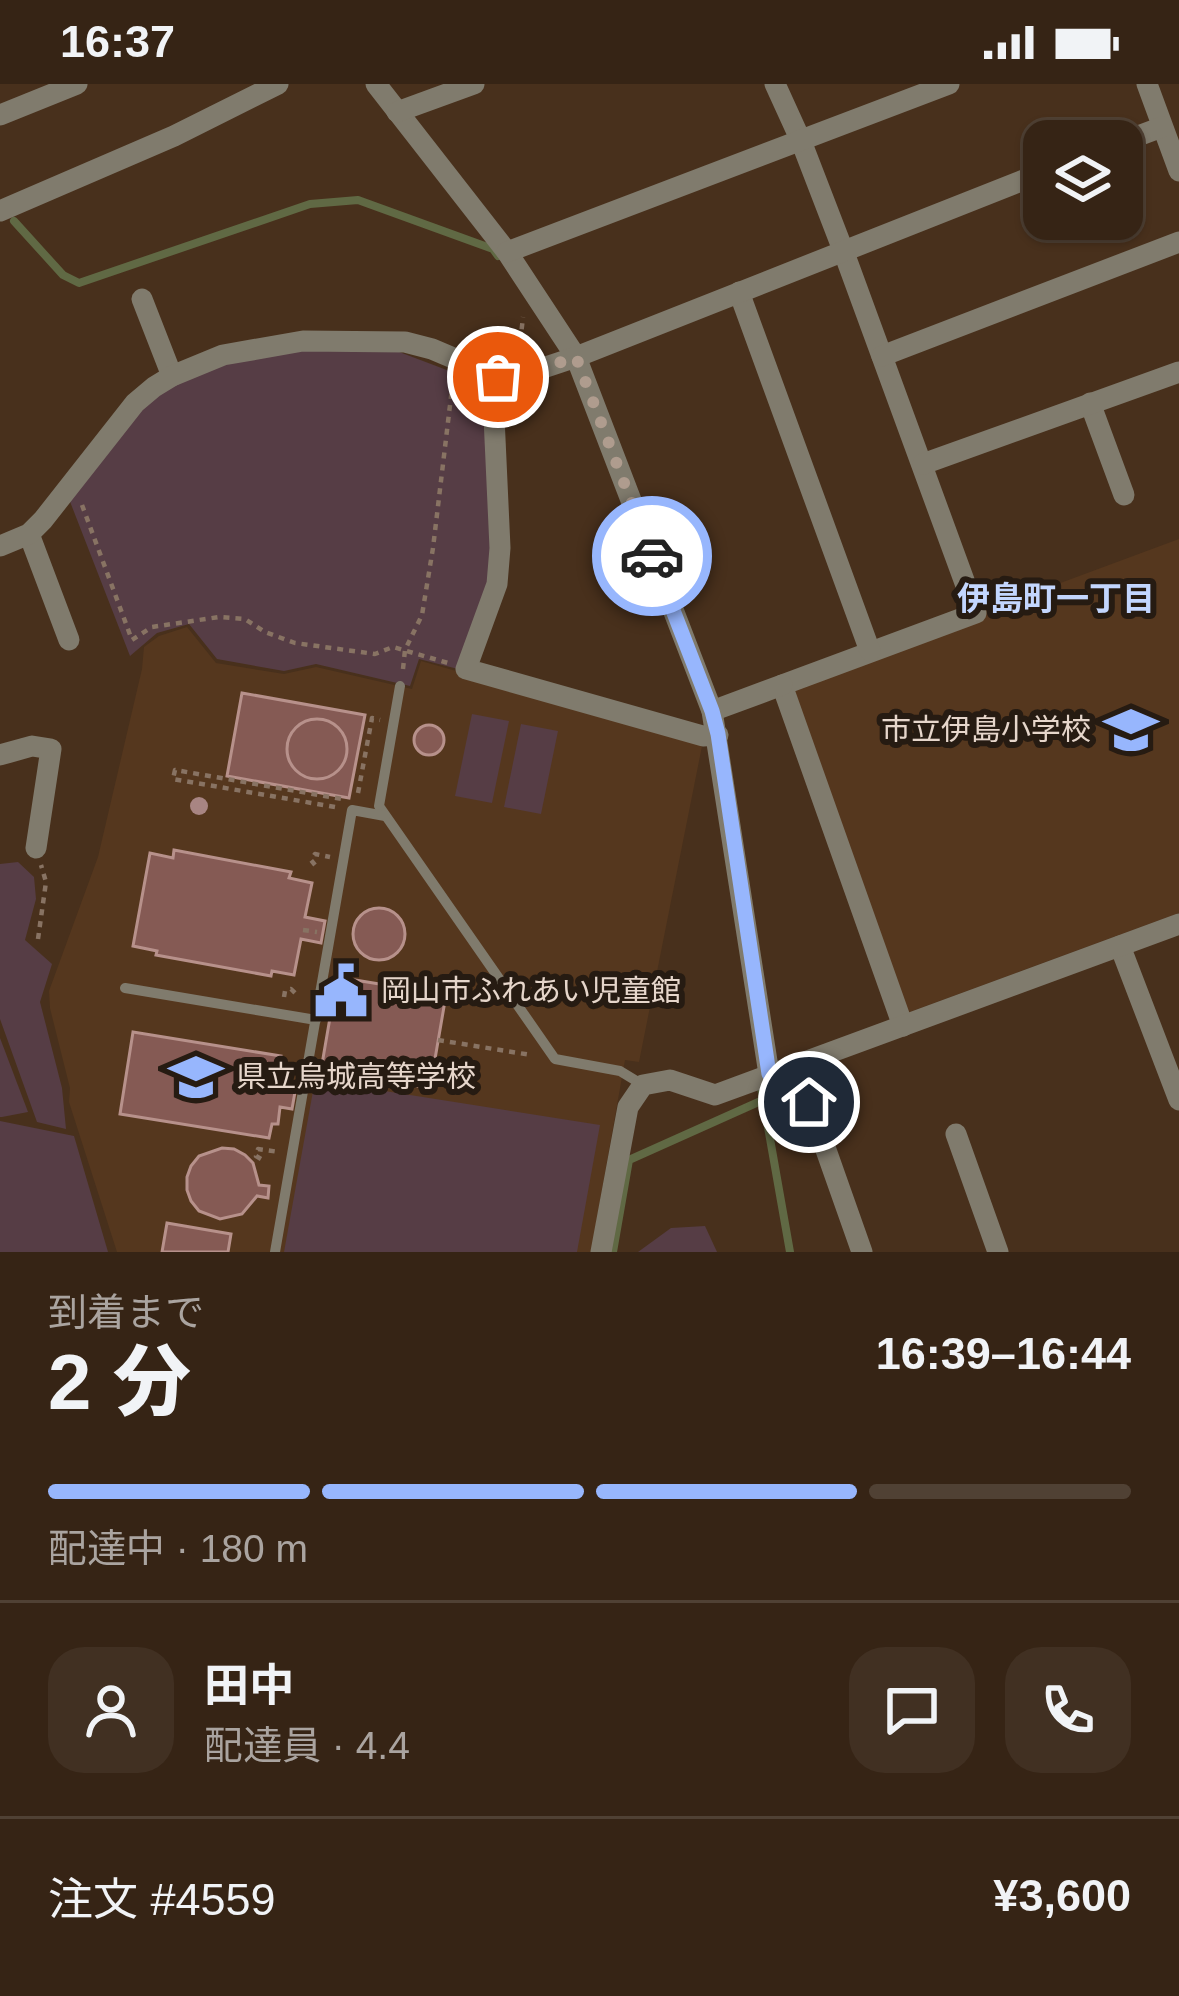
<!DOCTYPE html>
<html lang="ja">
<head>
<meta charset="utf-8">
<style>
  body { margin:0; font-family:Arial,"Noto Sans JP",sans-serif; background:#413022; color:#f1f3f6; height:100vh; display:flex; flex-direction:column; font-size:45px; white-space:nowrap }
  * { box-sizing:border-box; margin:0 }
  p { font-size:39px; color:#aaa4a0 }
  .icon { flex:none; width:66px; height:66px; fill:none; stroke:currentColor; stroke-width:2; stroke-linecap:round; stroke-linejoin:round }
  .map { position:relative; height:1168px; overflow:hidden }
  .sheet { display:flex; flex-direction:column; background:#362415; flex:1 }
  .sheet>* { flex:none }
  .buttons { position:absolute; left:1023px; top:36px; display:grid; gap:24px }
  .buttons a { display:grid; place-items:center; width:120px; height:120px; border-radius:24px; background:#362415; box-shadow:0 3px 9px #0004,0 0 0 3px #504134; font-size:60px }
  .pin { position:absolute; display:grid; place-items:center; width:102px; height:102px; color:#fff; margin:-51px; border:6px solid #fff; border-radius:50%; box-shadow:0 3px 12px #0007 }
  .courier { position:absolute; display:grid; place-items:center; width:120px; height:120px; margin:-60px; border:9px solid #97b6fd; border-radius:50%; background:#fff; color:#222; box-shadow:0 3px 15px #0007 }
  .summary em { font-style:normal; font-weight:800 }
  .summary div { display:flex; flex-direction:column-reverse }
  .summary { display:flex; align-items:center; justify-content:space-between; height:204px; padding:0 48px }
  h1 { font-size:78px; font-weight:800; line-height:90px }
  .bar { display:grid; grid-template-columns:repeat(4,1fr); gap:18px 12px; align-content:center; height:144px; padding:0 48px }
  .bar i { height:15px; border-radius:9px; background:#504134 }
  .bar .on { background:#97b6fd }
  .bar p { grid-column:span 4 }
  .line { display:flex; align-items:center; gap:30px; padding:0 48px; border-top:3px solid #504134 }
  .line div { flex:1 }
  .round { display:grid; place-items:center; flex:none; width:126px; height:126px; border-radius:36px; background:#413022 }
  .status { display:flex; justify-content:space-between; align-items:center; height:84px; padding:0 60px; background:#362415; direction:ltr }
  .status svg { height:33px; fill:currentColor }
  .map>svg:first-child { display:block }
  .built { fill:#55371e }
  .green { fill:#563d45 }
  .lines { fill:none; stroke-linecap:round; stroke-linejoin:round }
  .stream { stroke:#606944; stroke-width:8 }
  .building { fill:#855a54; stroke:#b7918b; stroke-width:3 }
  .path { stroke:#887363; stroke-width:4.5; stroke-dasharray:6 6; stroke-linecap:butt }
  .lane { stroke:#807b6d; stroke-width:10 }
  .street { stroke:#807b6d; stroke-width:21 }
  .tree { fill:#a88583 }
  .done { stroke:#af9c8e; stroke-width:12; stroke-dasharray:0 21.6 }
  .route { stroke:#97b6fd; stroke-width:15 }
  .labels { text-anchor:middle; stroke-width:12; stroke-linejoin:round; paint-order:stroke }
  .poi-label { font-size:30px; fill:#e6d6cb; stroke:#261b12; text-anchor:start }
  .neighbourhood-label { font-size:33px; font-weight:bold; fill:#c3d6fe; stroke:#261b12 }
</style>
</head>
<body>
<div class="status"><b>16:37</b><svg viewBox="0 0 49 12"><path d="M0 12V9h3v3zM5 12V6h3v6zM10 12V3h3v9zM15 12V0h3v12zM26 1h20v11H26zM47 4h2v5h-2z"/></svg></div>
<div class="map">
<svg width="1179" height="1168" viewBox="0 0 1179 1168">
  <rect width="100%" height="100%" fill="#48301c"/>
  <g class="built">
    <path d="M 1179,455 L 1179,829 L 904,930 L 789,606 L 986,532 L 988,526 Z"/>
    <path d="M 187,543 L 216,579 L 284,590 L 316,583 L 412,605 L 421,577 L 703,657 L 639,978 L 625,976 L 591,1168 L 117,1168 L 69,1018 L 70,1004 L 50,924 L 49,907 L 98,773 L 142,585 L 144,563 L 159,552 Z"/>
  </g>
  <g class="green">
    <path d="M 327,263 L 394,266 L 489,302 L 491,500 L 458,585 L 419,575 L 410,602 L 316,580 L 284,587 L 217,575 L 189,540 L 157,549 L 130,572 L 69,415 C 93,386 121,343 148,320 C 198,277 266,272 327,263 Z"/>
    <path d="M 472,630 L 509,637 L 492,719 L 455,712 Z"/>
    <path d="M 521,640 L 558,647 L 541,730 L 504,723 Z"/>
    <path d="M 18,778 L 34,793 L 36,815 L 25,856 L 52,880 L 40,918 L 62,1004 L 66,1045 L 37,1038 L 0,935 L 0,780 Z"/>
    <path d="M 0,954 L 28,1028 L 2,1033 L 0,1033 Z"/>
    <path d="M 315,996 L 600,1041 L 577,1168 L 284,1168 Z"/>
    <path d="M 0,1037 L 74,1052 L 108,1168 L 0,1168 Z"/>
    <path d="M 705,1142 L 717,1168 L 638,1168 L 671,1144 Z"/>
  </g>
  <g class="lines">
    <g class="stream">
      <path d="M 14,137 L 63,191 L 79,199 L 310,120 L 358,116 L 493,165 L 498,172"/>
      <path d="M 760,998 L 790,1168"/>
      <path d="M 613,1168 L 629,1076 L 763,1016"/>
    </g>
  </g>
  <g class="building">
    <path d="M 242,609 L 365,631 L 349,714 L 227,692 Z"/>
    <circle cx="317" cy="665" r="30"/>
    <circle cx="429" cy="656" r="15"/>
    <path d="M 174,766 L 291,788 L 289,794 L 312,799 L 305,833 L 325,837 L 321,859 L 301,855 L 294,891 L 272,887 L 271,892 L 156,871 L 157,867 L 133,862 L 150,769 L 173,774 Z"/>
    <circle cx="379" cy="850" r="26"/>
    <path d="M 337,893 L 446,911 L 430,1004 L 321,986 Z"/>
    <path d="M 133,948 L 281,972 L 276,1005 L 295,1008 L 292,1025 L 280,1023 L 278,1040 L 272,1040 L 269,1054 L 120,1030 Z"/>
    <path d="M 222,1064 L 234,1065 L 245,1071 L 253,1079 L 259,1101 L 269,1102 L 268,1114 L 257,1112 L 242,1130 L 220,1135 L 199,1127 L 191,1117 L 187,1106 L 187,1093 L 191,1082 L 199,1072 Z"/>
    <path d="M 167,1139 L 231,1150 L 228,1168 L 162,1168 Z"/>
  </g>
  <g class="lines">
    <g class="path">
      <path d="M 519,269 L 523,233"/>
      <path d="M 82,421 L 132,556 L 152,543 L 219,533 L 245,535 L 265,548 L 295,559 L 375,570 L 393,563 L 448,579"/>
      <path d="M 403,585 L 405,566 L 422,531 L 433,464 L 453,296"/>
      <path d="M 358,709 L 372,634 L 380,636"/>
      <path d="M 335,723 L 173,695 L 175,686 L 342,715"/>
      <path d="M 315,781 L 311,776 L 315,770 L 330,773"/>
      <path d="M 303,846 L 317,848"/>
      <path d="M 38,855 L 46,798 L 41,781"/>
      <path d="M 284,913 L 285,907 L 291,905 L 295,909 L 295,915"/>
      <path d="M 438,956 L 531,971"/>
      <path d="M 261,1075 L 256,1072 L 258,1065 L 279,1068"/>
    </g>
    <g class="lane">
      <path d="M 400,602 L 379,722 L 555,975 L 620,987 L 643,1001"/>
      <path d="M 125,904 L 316,936"/>
      <path d="M 275,1168 L 352,726 L 385,732"/>
    </g>
    <g class="street">
      <path d="M 376,0 L 507,168 L 576,273 L 712,627 L 769,990"/>
      <path d="M 775,0 L 801,57 L 843,166 L 976,529 L 782,601 L 903,942"/>
      <path d="M 1147,0 L 1179,87"/>
      <path d="M 397,28 L 474,0"/>
      <path d="M 0,31 L 77,0"/>
      <path d="M 1122,58 L 1162,43"/>
      <path d="M 0,127 L 174,52 L 278,0"/>
      <path d="M 507,168 L 949,0"/>
      <path d="M 739,208 L 870,567"/>
      <path d="M 142,215 L 172,292"/>
      <path d="M 882,272 L 1179,158"/>
      <path d="M 498,293 L 494,333 L 500,464 L 497,500 L 466,585 L 703,652 L 718,651"/>
      <path d="M 1090,319 L 1124,411"/>
      <path d="M 923,380 L 1179,288"/>
      <path d="M 29,450 L 69,556"/>
      <path d="M 0,462 L 29,450 L 43,436 L 135,319 L 154,303 L 172,292 L 223,271 L 303,257 L 405,258 L 432,265 L 498,293 L 516,293 L 576,273 L 1044,88"/>
      <path d="M 712,627 L 782,601"/>
      <path d="M 0,671 L 32,662 L 51,665 L 36,764"/>
      <path d="M 1120,862 L 1179,1016"/>
      <path d="M 796,981 L 862,1168"/>
      <path d="M 956,1050 L 998,1168"/>
      <path d="M 601,1168 L 628,1023 L 643,1001 L 670,996 L 715,1011 L 1179,840"/>
    </g>
  </g>
  <circle class="tree" cx="199" cy="722" r="9"/>
  <g class="lines">
    <path class="done" d="M 498,293 L 516,293 L 576,273 L 652,472"/>
    <path class="route" d="M 652,472 L 712,627 L 718,650 L 769,990 L 796,981 L 809,1018"/>
  </g>
  <defs>
    <symbol id="school-bare" viewBox="-9 -9 18 18"><path d="M0-5L7-2L0 1L-7-2ZM-4 1L0 2.5L4 1V4Q0 6-4 4Z" fill="#97b6fd" stroke="#261b12" stroke-width="2.5" paint-order="stroke"/></symbol>
    <symbol id="civic-bare" viewBox="-9 -9 18 18"><path d="M-.6-6.5H3V-4.5H.6V-3L4-1V1h2V6H-6V1h2V-1L-.6-3ZM-1.2 2.5V6h2.4V2.5Z" fill="#97b6fd" stroke="#261b12" stroke-width="2.5" paint-order="stroke"/></symbol>
  </defs>
  <g fill-rule="evenodd">
    <use href="#school-bare" x="1093" y="608" width="76" height="76"/>
    <use href="#civic-bare" x="303" y="869" width="76" height="76"/>
    <use href="#school-bare" x="158" y="955" width="76" height="76"/>
  </g>
  <g class="labels">
    <g class="poi-label">
      <text x="1091" y="656" text-anchor="end">市立伊島小学校</text>
      <text x="381" y="917">岡山市ふれあい児童館</text>
      <text x="236" y="1003">県立烏城高等学校</text>
    </g>
    <g class="neighbourhood-label">
      <text x="1056" y="526">伊島町一丁目</text>
    </g>
  </g>
</svg>
<div class="buttons">
<a><svg class="icon" aria-label="layers" viewBox="0 0 24 24"><path d="M12 4l9 5-9 5-9-5zM3 14l9 5 9-5"/></svg></a>
</div>
<div class="pin" style="left:498px;top:293px;background:#ea580c"><svg class="icon" aria-label="bag" viewBox="0 0 24 24"><path d="M5 8h14l-1 12H6zM9 8a3 3 0 0 1 6 0"/></svg></div>
<div class="pin" style="left:809px;top:1018px;background:#1f2937"><svg class="icon" aria-label="home" viewBox="0 0 24 24"><path d="M3 11l9-7 9 7M6 9v11h12V9"/></svg></div>
<div class="courier" style="left:652px;top:472px"><svg class="icon" aria-label="car" viewBox="0 0 24 24"><path d="M5 17H2v-5l4-1 3-4h7l3 4 3 1v5h-3M9 17h6M6 11h13"/><circle cx="7" cy="17" r="2"/><circle cx="17" cy="17" r="2"/></svg></div>
</div>
<section class="sheet">
<div class="summary"><div><h1>2 分</h1><p>到着まで</p></div><em>16:39–16:44</em></div>
<div class="bar"><i class="on"></i><i class="on"></i><i class="on"></i><i></i><p>配達中 · 180 m</p></div>
<div class="line" style="height:216px"><a class="round"><svg class="icon" aria-label="person" viewBox="0 0 24 24"><circle cx="12" cy="8" r="4"/><path d="M4 21q1-7 8-7t8 7"/></svg></a><div><b>田中</b><p>配達員 · 4.4</p></div><a class="round"><svg class="icon" aria-label="chat" viewBox="0 0 24 24"><path d="M4 5h16v11H9l-5 4z"/></svg></a><a class="round"><svg class="icon" aria-label="phone" viewBox="0 0 24 24"><path d="M5 4h4l2 5-3 2q2 4 5 5l2-3 5 2v4C11 20 4 13 5 4z"/></svg></a></div>
<div class="line" style="height:156px"><div>注文 #4559</div><b>¥3,600</b></div>
</section>
</body>
</html>
